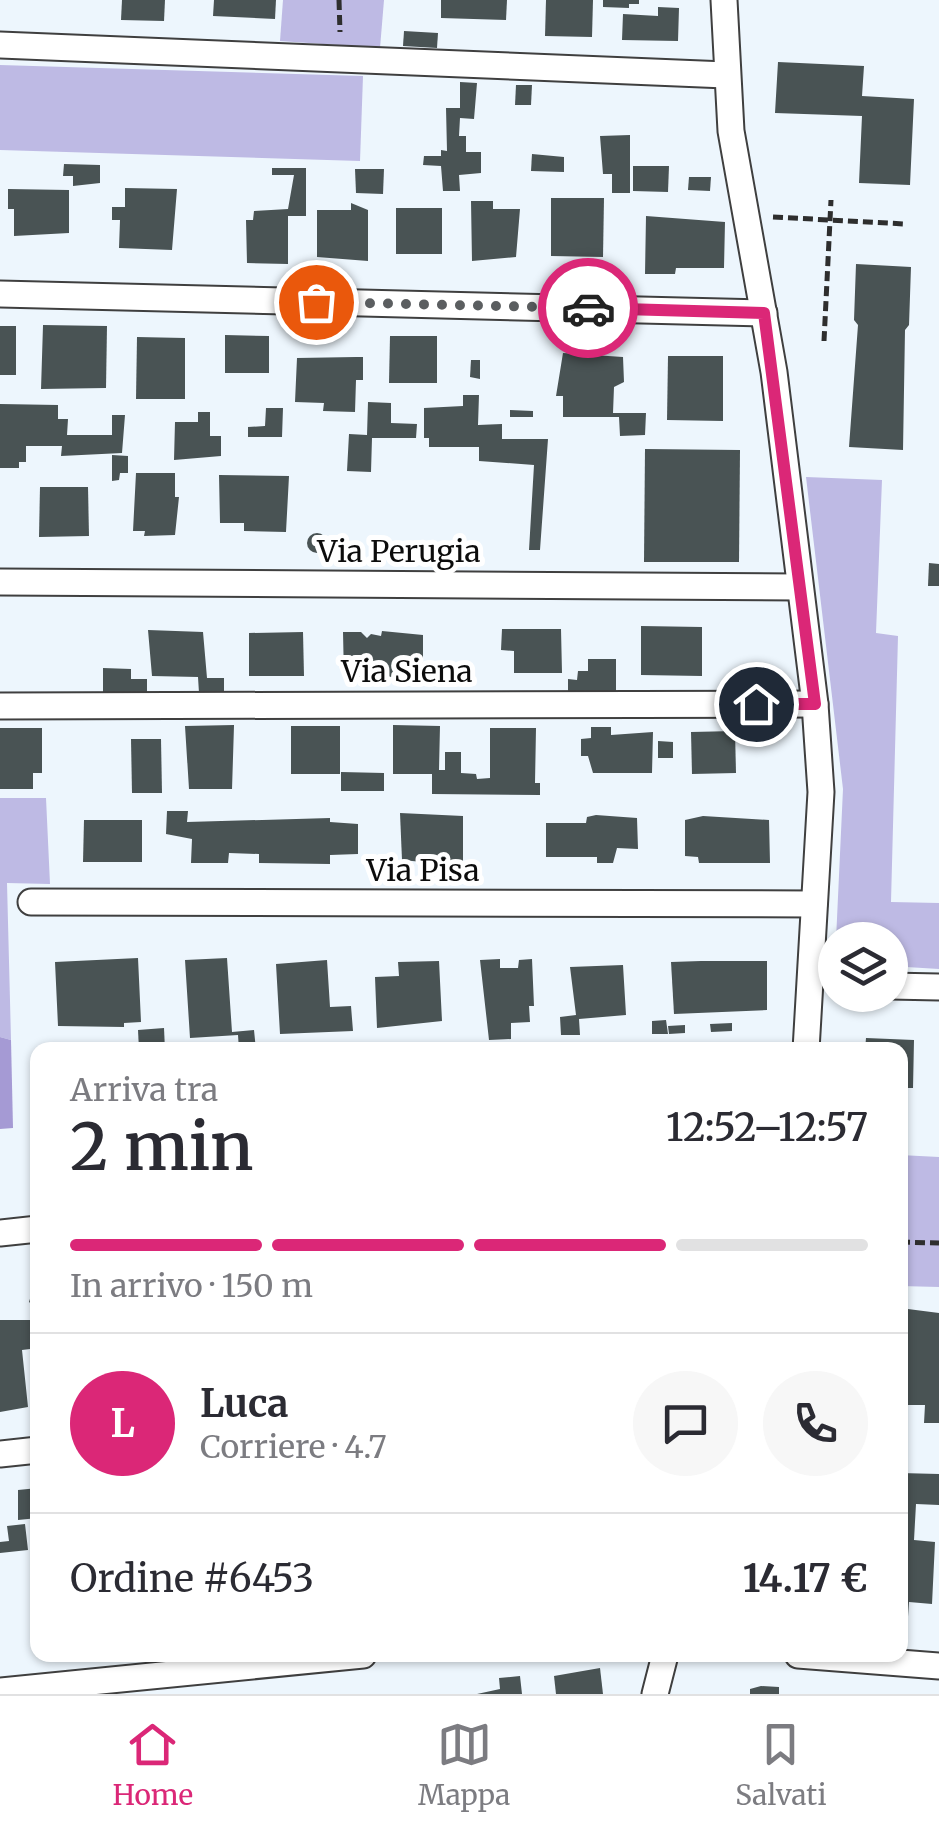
<!DOCTYPE html>
<html lang="it">
<head>
<meta charset="utf-8">
<style>
  body { margin:0; font-family:Merriweather,serif; background:#f7f7f7; color:#2b2b33; height:100vh; display:flex; flex-direction:column; font-size:38px; white-space:nowrap }
  * { box-sizing:border-box; margin:0 }
  p { font-size:32px; color:#7c7c81 }
  .icon { flex:none; width:55px; height:55px; fill:none; stroke:currentColor; stroke-width:2; stroke-linecap:round; stroke-linejoin:round }
  .map { position:relative; flex:1; overflow:hidden }
  .drawer { position:absolute; left:30px; top:1042px; width:878px; height:620px; display:flex; flex-direction:column; background:#fff; border-radius:20px; box-shadow:0 2px 8px #0004 }
  .drawer>* { flex:none }
  .buttons { position:absolute; left:818px; top:922px; display:grid; gap:20px }
  .buttons a { display:grid; place-items:center; width:90px; height:90px; border-radius:50%; background:#fff; box-shadow:0 2px 8px #0004; font-size:50px }
  .pin { position:absolute; display:grid; place-items:center; width:85px; height:85px; color:#fff; margin:-42px; border:5px solid #fff; border-radius:50%; box-shadow:0 2px 10px #0007 }
  .courier { position:absolute; display:grid; place-items:center; width:100px; height:100px; margin:-50px; border:8px solid #db2777; border-radius:50%; background:#fff; color:#222; box-shadow:0 2px 12px #0007 }
  .head em { font-style:normal; font-weight:600 }
  .head div { display:flex; flex-direction:column-reverse }
  .head { display:flex; align-items:center; justify-content:space-between; height:170px; padding:0 40px }
  h1 { font-size:65px; font-weight:600; line-height:75px }
  .bar { display:grid; grid-template-columns:repeat(4,1fr); gap:15px 10px; align-content:center; height:120px; padding:0 40px }
  .bar i { height:12px; border-radius:8px; background:#e1e1e2 }
  .bar .current { background:#db2777 }
  .bar p { grid-column:span 4 }
  .line { display:flex; align-items:center; gap:25px; padding:0 40px; border-top:2px solid #e1e1e2 }
  .line div { flex:1 }
  .round { display:grid; place-items:center; flex:none; width:105px; height:105px; border-radius:52px; background:#f7f7f7 }
  .tab-bar { display:flex; justify-content:space-around; align-items:center; height:140px; border-top:2px solid #e1e1e2; background:#fff; font-size:28px; color:#7c7c81 }
  .tab-bar a { display:grid; justify-items:center; gap:5px }
  .tab-bar .current { color:#db2777 }
  .map>svg:first-child { display:block }
  .green { fill:#bebae4 }
  .forest { fill:#a59ad4 }
  .building { fill:#495354 }
  .lines { fill:none; stroke-linecap:round; stroke-linejoin:round }
  .street-casing { stroke:#3f3f3f; stroke-width:29 }
  .path { stroke:#2e2e2e; stroke-width:5; stroke-dasharray:10 5; stroke-linecap:butt }
  .street { stroke:#fff; stroke-width:25 }
  .done { stroke:#5b5e60; stroke-width:10; stroke-dasharray:0 18 }
  .route { stroke:#db2777; stroke-width:12 }
  .labels { text-anchor:middle; stroke-width:10; stroke-linejoin:round; paint-order:stroke }
  .street-label { font-size:30px; fill:#0c0c0c; stroke:#fff }
</style>
</head>
<body>
<div class="map">
<svg width="939" height="1694" viewBox="0 0 939 1694">
  <rect width="100%" height="100%" fill="#edf6fd"/>
  <g class="green">
    <path d="M 283,0 L 384,0 L 380,48 L 280,41 Z"/>
    <path d="M 0,65 L 363,76 L 360,161 L 0,150 Z"/>
    <path d="M 806,477 L 882,480 L 876,633 L 898,636 L 891,902 L 939,903 L 939,969 L 890,966 L 890,940 L 836,940 L 843,789 Z"/>
    <path d="M 0,798 L 46,798 L 50,884 L 7,883 L 11,1040 L 0,1037 Z"/>
    <path d="M 900,1155 L 939,1157 L 939,1287 L 900,1286 Z"/>
  </g>
  <path class="forest" d="M 0,1037 L 11,1040 L 13,1128 L 0,1129 Z"/>
  <g class="building">
    <path d="M 122,0 L 165,0 L 164,21 L 121,20 Z"/>
    <path d="M 214,0 L 276,0 L 275,19 L 213,16 Z"/>
    <path d="M 441,0 L 507,0 L 506,20 L 441,18 Z"/>
    <path d="M 546,0 L 593,0 L 592,37 L 545,36 Z"/>
    <path d="M 603,0 L 639,0 L 639,4 L 629,4 L 629,8 L 603,7 Z"/>
    <path d="M 658,7 L 679,8 L 678,41 L 622,40 L 623,14 L 658,16 Z"/>
    <path d="M 404,31 L 438,33 L 437,48 L 403,46 Z"/>
    <path d="M 778,62 L 864,66 L 862,96 L 914,99 L 910,185 L 859,183 L 862,116 L 775,113 Z"/>
    <path d="M 460,82 L 477,83 L 474,119 L 460,118 L 459,136 L 466,136 L 466,152 L 481,152 L 481,173 L 459,175 L 460,191 L 443,191 L 441,166 L 423,165 L 424,156 L 441,156 L 441,150 L 447,151 L 446,108 L 460,108 Z"/>
    <path d="M 516,85 L 532,85 L 531,105 L 515,105 Z"/>
    <path d="M 630,135 L 630,193 L 612,193 L 612,174 L 603,174 L 600,136 Z"/>
    <path d="M 532,154 L 564,157 L 564,172 L 531,171 Z"/>
    <path d="M 64,164 L 100,165 L 100,183 L 73,186 L 73,176 L 63,176 Z"/>
    <path d="M 633,166 L 669,166 L 668,192 L 633,191 Z"/>
    <path d="M 272,168 L 306,168 L 306,216 L 288,216 L 288,264 L 247,263 L 246,220 L 253,220 L 254,211 L 288,209 L 294,175 L 272,175 Z"/>
    <path d="M 355,169 L 384,169 L 383,194 L 356,193 Z"/>
    <path d="M 689,177 L 711,177 L 710,191 L 688,190 Z"/>
    <path d="M 125,188 L 177,189 L 172,250 L 119,248 L 120,220 L 112,220 L 112,207 L 125,207 Z"/>
    <path d="M 8,189 L 69,190 L 69,233 L 14,236 L 14,209 L 8,209 Z"/>
    <path d="M 551,198 L 604,198 L 603,257 L 551,256 Z"/>
    <path d="M 471,201 L 493,201 L 493,209 L 520,209 L 516,257 L 472,261 Z"/>
    <path d="M 351,203 L 368,210 L 368,261 L 317,257 L 317,210 L 351,210 Z"/>
    <rect x="396" y="208" width="46" height="46"/>
    <path d="M 646,216 L 725,222 L 724,268 L 676,268 L 675,274 L 645,274 Z"/>
    <path d="M 856,264 L 911,267 L 909,325 L 905,330 L 903,450 L 849,447 L 858,325 L 854,320 Z"/>
    <path d="M 43,325 L 107,326 L 106,388 L 41,389 Z"/>
    <rect x="0" y="326" width="16" height="49"/>
    <path d="M 225,335 L 269,336 L 269,373 L 225,373 Z"/>
    <path d="M 390,336 L 437,336 L 437,383 L 389,383 Z"/>
    <path d="M 137,337 L 185,338 L 185,399 L 136,399 Z"/>
    <path d="M 563,353 L 623,357 L 624,382 L 614,387 L 613,413 L 646,413 L 645,435 L 620,436 L 619,417 L 563,417 L 563,396 L 556,396 Z"/>
    <path d="M 668,356 L 723,356 L 723,421 L 667,420 Z"/>
    <path d="M 356,357 L 363,357 L 363,380 L 356,380 L 355,412 L 323,411 L 324,403 L 295,402 L 297,358 Z"/>
    <path d="M 471,360 L 480,360 L 480,379 L 470,377 Z"/>
    <path d="M 463,395 L 479,395 L 478,425 L 502,424 L 502,439 L 548,439 L 540,550 L 529,550 L 534,465 L 479,461 L 479,447 L 429,447 L 429,438 L 424,438 L 424,408 L 463,406 Z"/>
    <path d="M 368,402 L 391,403 L 391,423 L 417,424 L 416,438 L 372,438 L 371,472 L 347,471 L 349,434 L 367,435 Z"/>
    <path d="M 0,404 L 58,405 L 58,419 L 68,419 L 67,435 L 112,435 L 112,415 L 125,415 L 122,453 L 61,456 L 62,446 L 26,446 L 26,462 L 19,462 L 19,468 L 0,468 Z"/>
    <path d="M 266,408 L 283,408 L 282,437 L 248,437 L 248,427 L 265,426 Z"/>
    <path d="M 510,410 L 533,411 L 533,417 L 510,417 Z"/>
    <path d="M 198,412 L 210,412 L 210,436 L 221,436 L 221,456 L 174,460 L 175,422 L 198,422 Z"/>
    <path d="M 645,449 L 740,450 L 739,562 L 644,562 Z"/>
    <path d="M 112,455 L 128,456 L 128,473 L 120,473 L 119,480 L 112,481 Z"/>
    <path d="M 136,473 L 175,473 L 175,497 L 179,497 L 175,535 L 144,536 L 145,531 L 133,531 Z"/>
    <path d="M 219,475 L 289,476 L 286,532 L 244,531 L 244,523 L 220,523 Z"/>
    <path d="M 40,487 L 88,487 L 89,536 L 39,537 Z"/>
    <circle cx="317" cy="543" r="10"/>
    <path d="M 929,563 L 939,564 L 939,586 L 928,586 Z"/>
    <path d="M 641,626 L 702,627 L 702,676 L 641,675 Z"/>
    <path d="M 502,629 L 561,629 L 562,673 L 514,673 L 514,651 L 501,650 Z"/>
    <path d="M 148,630 L 203,632 L 207,678 L 224,678 L 224,693 L 199,693 L 198,677 L 152,676 Z"/>
    <path d="M 382,631 L 423,635 L 423,676 L 344,678 L 343,632 L 361,632 L 367,638 L 371,634 L 381,636 Z"/>
    <path d="M 303,632 L 304,676 L 249,676 L 249,633 Z"/>
    <path d="M 588,659 L 616,659 L 616,698 L 568,697 L 568,679 L 577,680 L 578,671 L 588,671 Z"/>
    <path d="M 103,668 L 131,669 L 131,679 L 147,679 L 147,697 L 103,697 Z"/>
    <path d="M 234,725 L 232,789 L 189,789 L 185,726 Z"/>
    <path d="M 393,725 L 440,726 L 439,770 L 445,770 L 445,752 L 461,752 L 461,773 L 476,774 L 477,779 L 490,778 L 490,728 L 536,728 L 535,783 L 540,783 L 540,795 L 432,794 L 432,774 L 393,774 Z"/>
    <rect x="291" y="726" width="49" height="48"/>
    <path d="M 591,727 L 611,727 L 611,735 L 653,732 L 652,773 L 593,773 L 588,756 L 581,756 L 581,739 L 591,738 Z"/>
    <path d="M 0,728 L 42,728 L 42,773 L 33,773 L 33,789 L 0,789 Z"/>
    <path d="M 735,731 L 736,773 L 692,774 L 691,732 Z"/>
    <path d="M 131,739 L 161,739 L 162,793 L 132,793 Z"/>
    <path d="M 658,741 L 673,742 L 673,758 L 658,758 Z"/>
    <path d="M 341,772 L 384,773 L 384,791 L 341,791 Z"/>
    <path d="M 167,811 L 188,811 L 187,822 L 330,818 L 330,822 L 358,824 L 358,854 L 330,855 L 330,864 L 259,863 L 259,854 L 229,853 L 228,863 L 191,863 L 192,839 L 166,834 Z"/>
    <path d="M 400,813 L 463,816 L 463,866 L 402,860 Z"/>
    <path d="M 596,815 L 637,818 L 638,849 L 617,848 L 613,863 L 597,863 L 597,857 L 546,857 L 546,823 L 586,823 L 587,817 Z"/>
    <path d="M 703,816 L 769,820 L 770,863 L 699,863 L 698,857 L 685,856 L 685,820 Z"/>
    <path d="M 84,820 L 142,820 L 142,862 L 83,862 Z"/>
    <path d="M 138,958 L 141,1022 L 124,1023 L 124,1027 L 58,1026 L 55,962 Z"/>
    <path d="M 227,958 L 232,1032 L 254,1030 L 256,1050 L 239,1050 L 238,1035 L 190,1038 L 185,960 Z"/>
    <path d="M 500,959 L 500,968 L 518,968 L 519,960 L 532,959 L 534,1006 L 529,1006 L 530,1022 L 511,1023 L 511,1039 L 489,1040 L 480,960 Z"/>
    <path d="M 327,960 L 330,1007 L 351,1006 L 353,1031 L 280,1034 L 276,964 Z"/>
    <path d="M 439,961 L 442,1021 L 377,1028 L 375,977 L 399,976 L 398,962 Z"/>
    <path d="M 701,961 L 767,961 L 767,1010 L 674,1014 L 671,962 Z"/>
    <path d="M 623,965 L 626,1015 L 579,1019 L 580,1035 L 561,1035 L 560,1017 L 576,1015 L 570,967 Z"/>
    <path d="M 666,1020 L 668,1034 L 652,1034 L 652,1021 Z"/>
    <path d="M 732,1023 L 732,1031 L 711,1032 L 710,1024 Z"/>
    <path d="M 685,1025 L 685,1033 L 669,1034 L 668,1026 Z"/>
    <path d="M 164,1028 L 165,1050 L 139,1050 L 138,1030 Z"/>
    <path d="M 866,1038 L 914,1040 L 913,1088 L 900,1088 L 900,1050 L 865,1050 Z"/>
    <path d="M 38,1273 L 38,1309 L 29,1302 Z"/>
    <path d="M 900,1308 L 939,1313 L 939,1423 L 924,1423 L 925,1405 L 900,1405 Z"/>
    <path d="M 0,1320 L 35,1320 L 38,1325 L 38,1348 L 22,1350 L 28,1407 L 0,1412 Z"/>
    <path d="M 900,1473 L 939,1474 L 939,1505 L 916,1504 L 914,1540 L 935,1542 L 932,1604 L 909,1602 L 907,1631 L 900,1630 Z"/>
    <path d="M 38,1488 L 38,1518 L 18,1520 L 18,1490 Z"/>
    <path d="M 25,1524 L 28,1550 L 0,1553 L 0,1542 L 9,1541 L 7,1526 Z"/>
    <path d="M 600,1668 L 603,1694 L 556,1694 L 554,1676 Z"/>
    <path d="M 520,1676 L 522,1694 L 477,1694 L 500,1689 L 499,1678 Z"/>
    <path d="M 761,1686 L 779,1687 L 779,1694 L 750,1694 L 750,1689 Z"/>
  </g>
  <g class="lines">
    <defs>
      <g id="street">
        <path d="M 724,0 L 731,131 L 774,372 L 815,704 L 821,792 L 806,1050"/>
        <path d="M 0,45 L 726,75"/>
        <path d="M 0,294 L 764,313"/>
        <path d="M 0,582 L 798,587"/>
        <path d="M 0,706 L 815,704"/>
        <path d="M 31,902 L 814,904"/>
        <path d="M 890,986 L 939,987"/>
        <path d="M 0,1233 L 38,1229"/>
        <path d="M 0,1454 L 38,1450"/>
        <path d="M 798,1655 L 939,1666"/>
        <path d="M 0,1691 L 363,1655"/>
        <path d="M 655,1694 L 665,1655"/>
      </g>
    </defs>
    <use href="#street" class="street-casing"/>
    <g class="path">
      <path d="M 339,0 L 340,32"/>
      <path d="M 773,217 L 905,224"/>
      <path d="M 824,341 L 831,200"/>
      <path d="M 900,1242 L 939,1243"/>
    </g>
    <use href="#street" class="street"/>
  </g>
  <g class="lines">
    <path class="done" d="M 316,302 L 588,308"/>
    <path class="route" d="M 588,308 L 764,313 L 815,704 L 756,704"/>
  </g>
  <g class="labels">
    <g class="street-label">
      <text x="399" y="562">Via Perugia</text>
      <text x="407" y="682">Via Siena</text>
      <text x="423" y="881">Via Pisa</text>
    </g>
  </g>
</svg>
<div class="buttons">
<a><svg class="icon" aria-label="layers" viewBox="0 0 24 24"><path d="M12 4l9 5-9 5-9-5zM3 14l9 5 9-5"/></svg></a>
</div>
<div class="pin" style="left:316px;top:302px;background:#ea580c"><svg class="icon" aria-label="bag" viewBox="0 0 24 24"><path d="M5 8h14l-1 12H6zM9 8a3 3 0 0 1 6 0"/></svg></div>
<div class="pin" style="left:756px;top:704px;background:#1f2937"><svg class="icon" aria-label="home" viewBox="0 0 24 24"><path d="M3 11l9-7 9 7M6 9v11h12V9"/></svg></div>
<div class="courier" style="left:588px;top:308px"><svg class="icon" aria-label="car" viewBox="0 0 24 24"><path d="M5 17H2v-5l4-1 3-4h7l3 4 3 1v5h-3M9 17h6M6 11h13"/><circle cx="7" cy="17" r="2"/><circle cx="17" cy="17" r="2"/></svg></div>
<section class="drawer">
<div class="head"><div><h1>2 min</h1><p>Arriva tra</p></div><em>12:52–12:57</em></div>
<div class="bar"><i class="current"></i><i class="current"></i><i class="current"></i><i></i><p>In arrivo · 150 m</p></div>
<div class="line" style="height:180px"><b class="round" style="background:#db2777;color:#fff">L</b><div><b>Luca</b><p>Corriere · 4.7</p></div><a class="round"><svg class="icon" aria-label="chat" viewBox="0 0 24 24"><path d="M4 5h16v11H9l-5 4z"/></svg></a><a class="round"><svg class="icon" aria-label="phone" viewBox="0 0 24 24"><path d="M5 4h4l2 5-3 2q2 4 5 5l2-3 5 2v4C11 20 4 13 5 4z"/></svg></a></div>
<div class="line" style="height:130px"><div>Ordine #6453</div><b>14.17 €</b></div>
</section>
</div>
<nav class="tab-bar">
<a class="current"><svg class="icon" aria-label="home" viewBox="0 0 24 24"><path d="M3 11l9-7 9 7M6 9v11h12V9"/></svg>Home</a>
<a><svg class="icon" aria-label="map" viewBox="0 0 24 24"><path d="M3 6l6-2 6 2 6-2v14l-6 2-6-2-6 2zM9 4v14M15 6v14"/></svg>Mappa</a>
<a><svg class="icon" aria-label="saved" viewBox="0 0 24 24"><path d="M7 4h10v16l-5-4-5 4z"/></svg>Salvati</a>
</nav>
</body>
</html>
